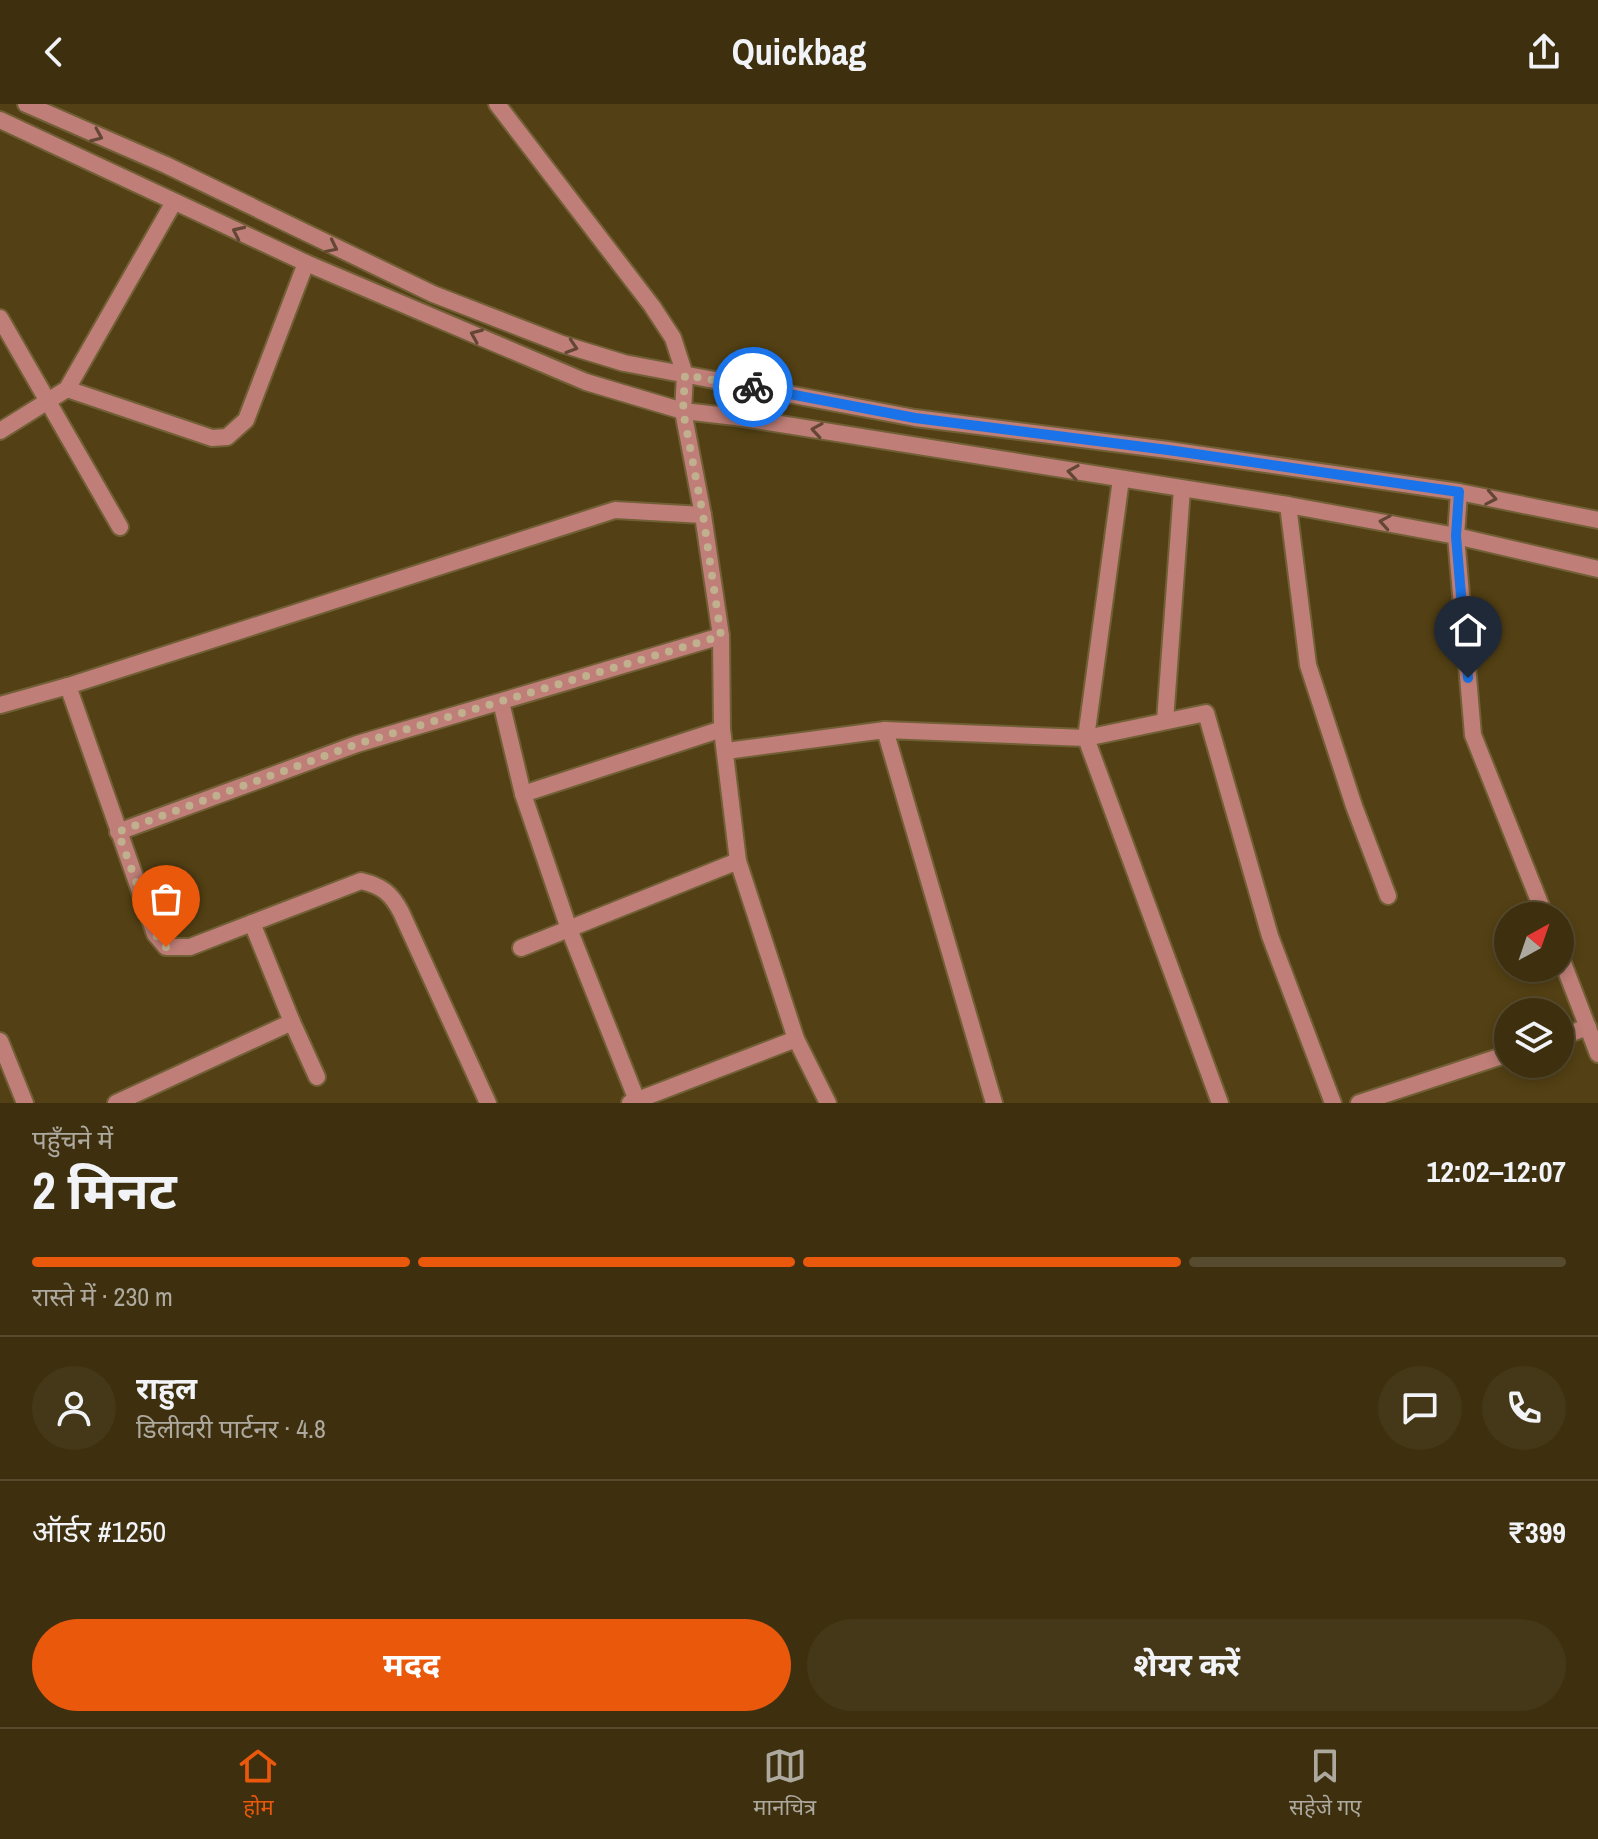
<!DOCTYPE html>
<html lang="hi">
<head>
<meta charset="utf-8">
<style>
  body { margin:0; font-family:"Archivo Narrow","Noto Sans Devanagari",sans-serif; background:#453818; color:#f1f3f6; height:100vh; display:flex; flex-direction:column; font-size:30px; white-space:nowrap }
  * { box-sizing:border-box; margin:0 }
  p { font-size:26px; color:#ada99e }
  .icon { flex:none; width:44px; height:44px; fill:none; stroke:currentColor; stroke-width:2; stroke-linecap:round; stroke-linejoin:round }
  .map { position:relative; height:999px; overflow:hidden }
  .side { display:flex; flex-direction:column; background:#3e300f; flex:1 }
  .side>* { flex:none }
  .needle { width:52px; rotate:40deg }
  .buttons { position:absolute; left:1494px; top:798px; display:grid; gap:16px }
  .buttons a { display:grid; place-items:center; width:80px; height:80px; border-radius:50%; background:#3e300f; box-shadow:0 4px 12px #0003,0 0 0 2px #574b2f; font-size:40px }
  .pin { position:absolute; display:grid; place-items:center; width:68px; height:68px; color:#fff; margin:-82px -34px; border-radius:50% 50% 50% 0; rotate:-45deg; box-shadow:0 0 8px #0007 }
  .pin .icon { rotate:45deg }
  .courier { position:absolute; display:grid; place-items:center; width:80px; height:80px; margin:-40px; border:6px solid #1a73e8; border-radius:50%; background:#fff; color:#222; box-shadow:0 2px 10px #0007 }
  .headline em { font-style:normal; font-weight:700 }
  .headline div { display:flex; flex-direction:column-reverse }
  .headline { display:flex; align-items:center; justify-content:space-between; height:136px; padding:0 32px }
  h1 { font-size:52px; font-weight:700; line-height:60px }
  .bar { display:grid; grid-template-columns:repeat(4,1fr); gap:12px 8px; align-content:center; height:96px; padding:0 32px }
  .bar i { height:10px; border-radius:6px; background:#574b2f }
  .bar .active { background:#ea580c }
  .bar p { grid-column:span 4 }
  .line { display:flex; align-items:center; gap:20px; padding:0 32px; border-top:2px solid #574b2f }
  .line div { flex:1 }
  .round { display:grid; place-items:center; flex:none; width:84px; height:84px; border-radius:42px; background:#453818 }
  .cta { display:flex; gap:16px; margin-top:auto; padding:16px 32px }
  .cta a { flex:1; height:92px; border-radius:48px; background:#ea580c; color:#fff; font-size:32px; font-weight:700; line-height:92px; text-align:center }
  .cta a+a { background:#453818; color:#f1f3f6 }
  header { display:flex; justify-content:space-between; align-items:center; height:104px; padding:0 32px; background:#3e300f; font-size:36px; font-weight:700 }
  .dock { display:flex; justify-content:space-around; align-items:center; height:112px; border-top:2px solid #574b2f; background:#3e300f; font-size:22px; color:#ada99e }
  .dock a { display:grid; justify-items:center; gap:4px }
  .dock .active { color:#ea580c }
  .map>svg:first-child { display:block }
  .lines { fill:none; stroke-linecap:round; stroke-linejoin:round }
  .minor-casing { stroke:#715f36; stroke-width:20 }
  .tertiary-casing { stroke:#715f36; stroke-width:20 }
  .minor { stroke:#bf7e78; stroke-width:16 }
  .tertiary { stroke:#bf7e78; stroke-width:16 }
  .oneway { stroke:#644634 }
  .done { stroke:#c0b08e; stroke-width:8; stroke-dasharray:0 14.4 }
  .route { stroke:#1a73e8; stroke-width:10 }
</style>
</head>
<body>
<header><svg class="icon" aria-label="back" viewBox="0 0 24 24"><path d="M15 5l-7 7 7 7"/></svg>Quickbag<svg class="icon" aria-label="share" viewBox="0 0 24 24"><path d="M12 15V3M7 8l5-5 5 5M5 13v7h14v-7"/></svg></header>
<div class="map">
<svg width="1598" height="999" viewBox="0 0 1598 999">
  <rect width="100%" height="100%" fill="#534014"/>
  <g class="lines">
    <defs>
      <g id="minor">
        <path d="M 497,0 L 652,202 L 673,234 L 685,271 L 683,307 L 703,411 L 721,532 L 722,625 L 738,757 L 796,935 L 828,999"/>
        <path d="M 0,214 L 120,423"/>
        <path d="M 67,285 L 212,334 L 227,333 L 246,316 L 306,159"/>
        <path d="M 0,327 L 67,285 L 174,98"/>
        <path d="M 1121,375 L 1086,634 L 1220,999"/>
        <path d="M 1459,388 L 1456,432 L 1473,631 L 1545,812"/>
        <path d="M 1288,401 L 1308,561 L 1354,702 L 1388,792"/>
        <path d="M 68,582 L 155,830 L 166,843 L 190,843 L 361,777 C 382,782 391,789 401,808 L 488,999"/>
        <path d="M 501,598 L 523,690 L 569,825 L 638,999"/>
        <path d="M 0,601 L 68,582 L 615,406 L 703,411"/>
        <path d="M 1165,617 L 1182,385"/>
        <path d="M 726,647 L 885,626"/>
        <path d="M 523,690 L 722,625"/>
        <path d="M 118,728 L 357,640 L 721,532"/>
        <path d="M 252,819 L 292,918 L 317,973"/>
        <path d="M 521,844 L 738,757"/>
        <path d="M 1560,851 L 1598,950"/>
        <path d="M 1560,933 L 1588,923"/>
        <path d="M 0,937 L 25,999"/>
        <path d="M 116,999 L 292,918"/>
        <path d="M 630,999 L 796,935"/>
        <path d="M 994,999 L 885,626 L 1086,634 L 1206,609 L 1270,832 L 1333,999"/>
        <path d="M 1359,999 L 1508,950"/>
      </g>
      <g id="tertiary">
        <path d="M 26,0 L 166,61 L 433,190 L 562,240 L 624,259 L 915,314 L 1168,346 L 1459,388 L 1598,416"/>
        <path d="M 0,16 L 306,159 L 586,278 L 683,307 L 736,313 L 1288,401 L 1456,432 L 1598,465"/>
      </g>
    </defs>
    <use href="#minor" class="minor-casing"/>
    <use href="#tertiary" class="tertiary-casing"/>
    <use href="#minor" class="minor"/>
    <use href="#tertiary" class="tertiary"/>
  </g>
  <defs><path id="oneway-chevron" d="M-2-3.5L2.5 0L-2 3.5" fill="none" stroke-width="1.6" stroke-linecap="round" stroke-linejoin="round" transform="scale(2)"/></defs>
  <g class="oneway">
    <use href="#oneway-chevron" transform="translate(97 32) rotate(23)"/>
    <use href="#oneway-chevron" transform="translate(238 128) rotate(-155)"/>
    <use href="#oneway-chevron" transform="translate(332 143) rotate(26)"/>
    <use href="#oneway-chevron" transform="translate(476 231) rotate(-157)"/>
    <use href="#oneway-chevron" transform="translate(572 243) rotate(18)"/>
    <use href="#oneway-chevron" transform="translate(817 326) rotate(-171)"/>
    <use href="#oneway-chevron" transform="translate(1073 368) rotate(-171)"/>
    <use href="#oneway-chevron" transform="translate(1491 394) rotate(11)"/>
    <use href="#oneway-chevron" transform="translate(1385 418) rotate(-170)"/>
  </g>
  <g class="lines">
    <path class="done" d="M 166,843 L 155,830 L 118,728 L 357,640 L 721,532 L 703,411 L 683,307 L 685,271 L 753,283"/>
    <path class="route" d="M 753,283 L 915,314 L 1168,346 L 1459,388 L 1456,432 L 1468,574"/>
  </g>
</svg>
<div class="buttons">
<a><svg class="needle" viewBox="-14 -14 28 28"><path d="M0-13l5 13h-10z" fill="#e53935"/><path d="M0 13l5-13h-10z" fill="#ada99e"/></svg></a>
<a><svg class="icon" aria-label="layers" viewBox="0 0 24 24"><path d="M12 4l9 5-9 5-9-5zM3 14l9 5 9-5"/></svg></a>
</div>
<div class="pin" style="left:166px;top:843px;background:#ea580c"><svg class="icon" aria-label="bag" viewBox="0 0 24 24"><path d="M5 8h14l-1 12H6zM9 8a3 3 0 0 1 6 0"/></svg></div>
<div class="pin" style="left:1468px;top:574px;background:#1f2937"><svg class="icon" aria-label="home" viewBox="0 0 24 24"><path d="M3 11l9-7 9 7M6 9v11h12V9"/></svg></div>
<div class="courier" style="left:753px;top:283px"><svg class="icon" aria-label="bike" viewBox="0 0 24 24"><circle cx="6" cy="16" r="4"/><circle cx="18" cy="16" r="4"/><path d="M6 16l4-8h5l3 8M10 8l3 8H6M13 5h3"/></svg></div>
</div>
<section class="side">
<div class="headline"><div><h1>2 मिनट</h1><p>पहुँचने में</p></div><em>12:02–12:07</em></div>
<div class="bar"><i class="active"></i><i class="active"></i><i class="active"></i><i></i><p>रास्ते में · 230 m</p></div>
<div class="line" style="height:144px"><a class="round"><svg class="icon" aria-label="person" viewBox="0 0 24 24"><circle cx="12" cy="8" r="4"/><path d="M4 21q1-7 8-7t8 7"/></svg></a><div><b>राहुल</b><p>डिलीवरी पार्टनर · 4.8</p></div><a class="round"><svg class="icon" aria-label="chat" viewBox="0 0 24 24"><path d="M4 5h16v11H9l-5 4z"/></svg></a><a class="round"><svg class="icon" aria-label="phone" viewBox="0 0 24 24"><path d="M5 4h4l2 5-3 2q2 4 5 5l2-3 5 2v4C11 20 4 13 5 4z"/></svg></a></div>
<div class="line" style="height:104px"><div>ऑर्डर #1250</div><b>₹399</b></div>
<div class="cta"><a>मदद</a><a>शेयर करें</a></div>
</section>
<nav class="dock">
<a class="active"><svg class="icon" aria-label="home" viewBox="0 0 24 24"><path d="M3 11l9-7 9 7M6 9v11h12V9"/></svg>होम</a>
<a><svg class="icon" aria-label="map" viewBox="0 0 24 24"><path d="M3 6l6-2 6 2 6-2v14l-6 2-6-2-6 2zM9 4v14M15 6v14"/></svg>मानचित्र</a>
<a><svg class="icon" aria-label="saved" viewBox="0 0 24 24"><path d="M7 4h10v16l-5-4-5 4z"/></svg>सहेजे गए</a>
</nav>
</body>
</html>
